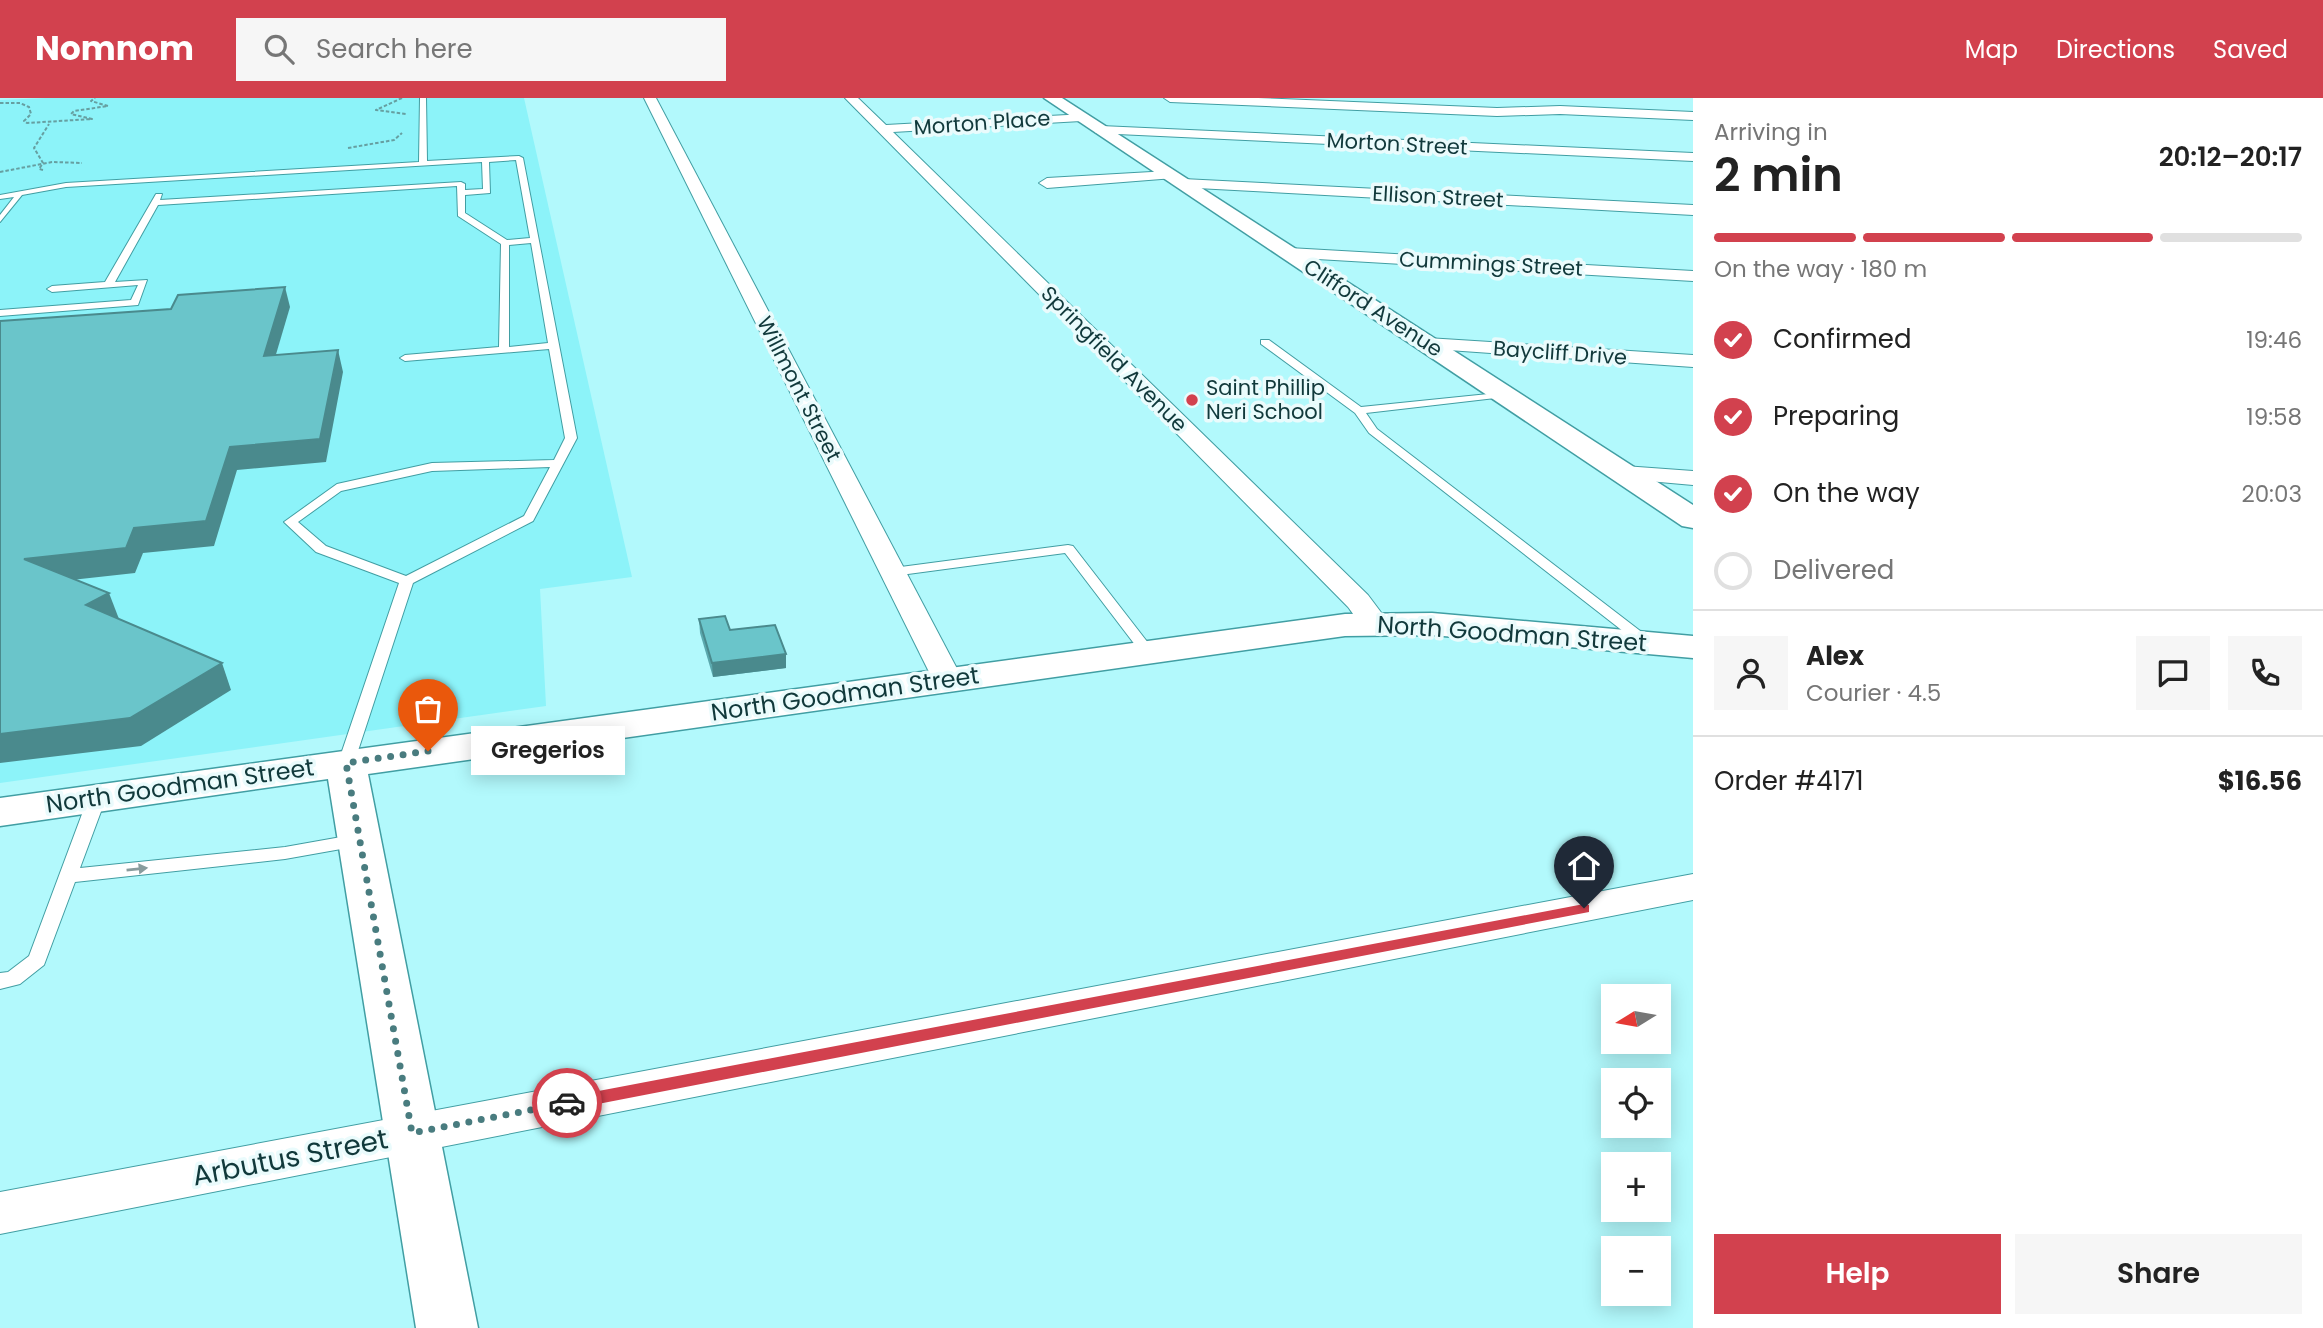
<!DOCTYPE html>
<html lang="en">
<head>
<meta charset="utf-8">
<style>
  body { margin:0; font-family:Poppins,sans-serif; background:#f6f6f6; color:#222; height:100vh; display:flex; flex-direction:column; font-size:26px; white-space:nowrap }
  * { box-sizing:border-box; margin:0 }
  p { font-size:23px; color:#767676 }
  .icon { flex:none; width:38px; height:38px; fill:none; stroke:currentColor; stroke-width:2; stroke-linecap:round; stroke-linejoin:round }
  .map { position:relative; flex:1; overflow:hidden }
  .sheet { display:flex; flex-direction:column; background:#fff; width:630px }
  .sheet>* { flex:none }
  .needle { width:46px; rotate:259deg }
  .fabs { position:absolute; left:1601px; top:886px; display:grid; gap:14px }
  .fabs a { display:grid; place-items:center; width:70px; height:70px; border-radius:0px; background:#fff; box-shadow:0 4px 18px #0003; font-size:35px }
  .pin { position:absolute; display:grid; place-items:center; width:60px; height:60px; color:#fff; margin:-72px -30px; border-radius:50% 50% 50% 0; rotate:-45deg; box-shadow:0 0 7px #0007 }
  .pin .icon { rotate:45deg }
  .courier { position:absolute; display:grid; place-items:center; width:70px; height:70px; margin:-35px; border:5px solid #d2414e; border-radius:50%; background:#fff; color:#222; box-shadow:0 2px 9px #0007 }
  .bubble { position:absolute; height:49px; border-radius:0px; background:#fff; box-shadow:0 4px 18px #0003; font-size:23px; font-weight:600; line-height:49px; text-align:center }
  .headline em { font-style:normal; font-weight:600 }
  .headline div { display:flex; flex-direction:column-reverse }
  .headline { display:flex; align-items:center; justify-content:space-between; height:119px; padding:0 21px }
  h1 { font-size:46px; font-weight:600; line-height:52px }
  .bar { display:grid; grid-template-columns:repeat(4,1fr); gap:10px 7px; align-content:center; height:84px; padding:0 21px }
  .bar i { height:9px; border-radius:5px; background:#e0e0e0 }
  .bar .on { background:#d2414e }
  .bar p { grid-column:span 4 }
  .line { display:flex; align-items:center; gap:18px; padding:0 21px; border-top:2px solid #e0e0e0 }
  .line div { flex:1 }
  .round { display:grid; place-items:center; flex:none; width:74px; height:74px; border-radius:0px; background:#f6f6f6 }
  ol { padding:0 21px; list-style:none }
  li { display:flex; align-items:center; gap:21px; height:77px }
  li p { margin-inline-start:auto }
  li .icon { padding:7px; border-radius:50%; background:#d2414e; color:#fff; stroke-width:4 }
  li:last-child { color:#767676 }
  li i { width:38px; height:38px; border:4px solid #e0e0e0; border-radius:50% }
  .action { display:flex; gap:14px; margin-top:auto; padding:14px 21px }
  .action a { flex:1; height:80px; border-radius:0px; background:#d2414e; color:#fff; font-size:28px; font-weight:600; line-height:80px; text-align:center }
  .action a+a { background:#f6f6f6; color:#222 }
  header { display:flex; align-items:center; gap:42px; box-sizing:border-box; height:98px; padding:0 35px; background:#d2414e; color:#fff }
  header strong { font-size:33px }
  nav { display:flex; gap:38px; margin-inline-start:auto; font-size:24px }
  .search { width:490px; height:63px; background:#f6f6f6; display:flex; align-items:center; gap:18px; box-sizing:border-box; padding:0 24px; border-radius:0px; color:#767676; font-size:26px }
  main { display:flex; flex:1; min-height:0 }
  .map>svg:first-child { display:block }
  .built { fill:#8cf3f9 }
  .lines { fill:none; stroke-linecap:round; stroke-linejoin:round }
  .lane-casing { stroke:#419ea3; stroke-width:2 }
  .street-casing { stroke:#419ea3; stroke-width:2 }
  .secondary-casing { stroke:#419ea3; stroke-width:3 }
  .path { stroke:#669fa1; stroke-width:2; stroke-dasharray:3.5 2; stroke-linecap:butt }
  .lane { fill:#fff; fill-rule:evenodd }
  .street { fill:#fff; fill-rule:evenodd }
  .secondary { fill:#fff; fill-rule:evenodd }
  .wall { fill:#5ba9ae }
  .shaded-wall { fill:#4a8a8d }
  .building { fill:#6ac5ca; stroke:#4a8a8d; stroke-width:2 }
  .oneway { fill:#889c9d }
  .route { fill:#d2414e }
  .done { stroke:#497c7f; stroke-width:7; stroke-dasharray:0 12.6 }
  .poi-dot { fill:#d2414e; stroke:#eafbfc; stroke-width:2.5 }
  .labels { text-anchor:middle; stroke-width:7; stroke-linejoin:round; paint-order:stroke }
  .far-street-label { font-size:21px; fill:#11393b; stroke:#eafbfc }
  .far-poi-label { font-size:21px; fill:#11393b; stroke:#eafbfc; text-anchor:start }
  .street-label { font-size:24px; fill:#11393b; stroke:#eafbfc }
  .near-street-label { font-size:28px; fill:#11393b; stroke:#eafbfc }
</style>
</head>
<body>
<header>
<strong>Nomnom</strong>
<div class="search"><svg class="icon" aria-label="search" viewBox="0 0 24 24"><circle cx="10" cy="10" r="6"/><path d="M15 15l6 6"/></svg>Search here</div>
<nav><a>Map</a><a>Directions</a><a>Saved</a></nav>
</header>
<main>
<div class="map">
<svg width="1693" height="1230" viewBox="0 0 1693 1230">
  <rect width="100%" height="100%" fill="#b2f9fc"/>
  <path class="built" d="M 46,0 L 524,0 L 632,479 L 540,491 L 546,608 L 0,685 L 0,2 Z"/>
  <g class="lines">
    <defs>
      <g id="lane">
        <path d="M 420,0 L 426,0 L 427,63 L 519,58 L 523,60 L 577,340 L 533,423 L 413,485 L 354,665 L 346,670 L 338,665 L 399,485 L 316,454 L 284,424 L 337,386 L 432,365 L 554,362 L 565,340 L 549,251 L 405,263 L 400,260 L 405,257 L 499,249 L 501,146 L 458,118 L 457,88 L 158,107 L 115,184 L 147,182 L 138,207 L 0,218 L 0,212 L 131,202 L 138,187 L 52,194 L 47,191 L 52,188 L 105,184 L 156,96 L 162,96 L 160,102 L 461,84 L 465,86 L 465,92 L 483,91 L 482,64 L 66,89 L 22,97 L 0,124 L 0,117 L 14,99 L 0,101 L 0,97 L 66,85 L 419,64 ZM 516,62 L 530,140 L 507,142 L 465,115 L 465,97 L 490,95 L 489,64 ZM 531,145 L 548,245 L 509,249 L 509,147 ZM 550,369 L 524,418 L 406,478 L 326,448 L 298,424 L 341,393 L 432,373 Z"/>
        <path d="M 1261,242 L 1269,242 L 1361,309 L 1508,294 L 1509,296 L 1504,299 L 1366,315 L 1377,331 L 1652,542 L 1654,545 L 1652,548 L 1642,548 L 1369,335 L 1355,315 L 1261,246 Z"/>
        <path d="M 1068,447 L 1073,448 L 1152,550 L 1154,553 L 1152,556 L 1142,556 L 1065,455 L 893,478 L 886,474 L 893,470 Z"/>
        <path d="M 97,694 L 106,700 L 80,770 L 285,749 L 358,736 L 364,738 L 367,742 L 364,746 L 358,748 L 285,761 L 75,784 L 44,867 L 20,886 L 0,891 L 0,875 L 8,874 L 29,858 L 88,700 Z"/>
      </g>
      <g id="street">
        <path d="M 644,0 L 656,0 L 963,582 L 959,588 L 948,591 L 937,588 L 933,582 Z"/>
        <path d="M 845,0 L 858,0 L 886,27 L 1086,16 L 1086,22 L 1081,23 L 893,34 L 1368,497 L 1389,525 L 1385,531 C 1365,536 1359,524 1348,509 Z"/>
        <path d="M 1164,0 L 1258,0 L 1497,10 L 1560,8 L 1693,14 L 1693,22 L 1560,16 L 1497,18 L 1170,4 Z"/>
        <path d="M 1101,28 L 1693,55 L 1693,63 L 1096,35 L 1094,32 Z"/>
        <path d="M 1169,73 L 1176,77 L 1174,80 L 1047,90 L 1039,85 L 1047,80 Z"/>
        <path d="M 1183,81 L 1693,107 L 1693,117 L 1178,89 L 1175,86 L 1178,83 Z"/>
        <path d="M 1289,150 L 1693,173 L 1693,183 L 1283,159 L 1280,155 L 1283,151 Z"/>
        <path d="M 1427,240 L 1693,257 L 1693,269 L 1420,250 L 1417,246 L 1420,242 Z"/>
        <path d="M 1624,368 L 1693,373 L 1693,387 L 1615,380 L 1612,375 L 1615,370 Z"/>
        <path d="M 1693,776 L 1693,802 L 0,1136 L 0,1094 Z"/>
      </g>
      <g id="secondary">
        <path d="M 1044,0 L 1062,0 L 1693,407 L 1693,430 L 1682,428 Z"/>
        <path d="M 1432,515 L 1693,538 L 1693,560 L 1432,537 L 1345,538 L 368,676 L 478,1230 L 416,1230 L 328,681 L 0,728 L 0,700 L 1345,516 Z"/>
      </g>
    </defs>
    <use href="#lane" class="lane-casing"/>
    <use href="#street" class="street-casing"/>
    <use href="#secondary" class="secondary-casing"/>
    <g class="path">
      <path d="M 402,0 L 376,12 L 406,16"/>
      <path d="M 0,5 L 20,5 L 29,9 L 31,16 L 24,23 L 27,25 L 92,21 L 71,16 L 74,13 L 108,8 L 91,3 L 95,0"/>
      <path d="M 348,50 L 394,42 L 402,35"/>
      <path d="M 43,72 L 39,71 L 43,65 L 34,50 L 49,26"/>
      <path d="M 0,74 L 52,64 L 82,65"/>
    </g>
    <use href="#lane" class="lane"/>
    <use href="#street" class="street"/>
    <use href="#secondary" class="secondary"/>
  </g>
  <path class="wall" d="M 699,521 L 730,532 L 786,570 L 713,579 L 700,535 Z"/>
  <g class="shaded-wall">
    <path d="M 285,189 L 290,209 L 269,280 L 264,258 Z"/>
    <path d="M 338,252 L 343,274 L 326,364 L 237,372 L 214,448 L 143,455 L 135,475 L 35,486 L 24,461 L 230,349 Z"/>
    <path d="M 109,495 L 119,521 L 86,507 Z"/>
    <path d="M 786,556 L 786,570 L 713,579 L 712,565 Z"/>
    <path d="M 222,565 L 231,592 L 141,648 L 0,665 L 0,636 Z"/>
  </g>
  <g class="building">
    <path d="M 285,189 L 264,258 L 338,252 L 320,341 L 230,349 L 206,423 L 134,430 L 126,450 L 24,461 L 109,495 L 86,507 L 222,565 L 130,620 L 0,636 L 0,223 L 171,211 L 178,197 Z"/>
    <path d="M 725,518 L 730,532 L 775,527 L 786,556 L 712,565 L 699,521 Z"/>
  </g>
  <defs><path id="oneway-solid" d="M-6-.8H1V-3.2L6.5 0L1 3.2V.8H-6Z" transform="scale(1.75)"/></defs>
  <use class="oneway" href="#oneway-solid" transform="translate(137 771) rotate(-6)"/>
  <path class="route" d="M 1584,806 L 1589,807 L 1589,814 L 567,1012 L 559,1005 L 567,999 Z"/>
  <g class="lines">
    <path class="done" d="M 428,653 L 346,665 L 412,1035 L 567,1005"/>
  </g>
  <circle class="poi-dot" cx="1192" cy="302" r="7"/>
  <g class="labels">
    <g class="far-street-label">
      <text transform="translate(982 25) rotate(-4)" y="7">Morton Place</text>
      <text transform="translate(1397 46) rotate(3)" y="7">Morton Street</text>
      <text transform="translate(1438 99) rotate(3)" y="7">Ellison Street</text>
      <text transform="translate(1491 166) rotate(3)" y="7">Cummings Street</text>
      <text transform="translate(1373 210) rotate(33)" y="7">Clifford Avenue</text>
      <text transform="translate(1560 255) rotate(4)" y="7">Baycliff Drive</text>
      <text transform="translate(1114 261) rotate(45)" y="7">Springfield Avenue</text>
      <text transform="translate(799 291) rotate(63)" y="7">Willmont Street</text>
    </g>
    <g class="far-poi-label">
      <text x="1206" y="297">Saint Phillip<tspan x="1206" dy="24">Neri School</tspan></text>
    </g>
    <g class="street-label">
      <text transform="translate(1512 536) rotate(4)" y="8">North Goodman Street</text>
      <text transform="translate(845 596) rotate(-8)" y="8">North Goodman Street</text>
      <text transform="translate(180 688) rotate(-8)" y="8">North Goodman Street</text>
    </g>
    <g class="near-street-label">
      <text transform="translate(290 1059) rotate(-11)" y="10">Arbutus Street</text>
    </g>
  </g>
</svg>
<div class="fabs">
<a><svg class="needle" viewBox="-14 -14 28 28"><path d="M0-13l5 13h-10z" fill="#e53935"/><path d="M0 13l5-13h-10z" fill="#767676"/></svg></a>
<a><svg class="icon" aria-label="locate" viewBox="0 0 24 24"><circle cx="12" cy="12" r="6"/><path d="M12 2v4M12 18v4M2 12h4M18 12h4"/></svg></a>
<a>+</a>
<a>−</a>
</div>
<div class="pin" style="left:428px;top:653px;background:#ea580c"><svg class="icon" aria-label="bag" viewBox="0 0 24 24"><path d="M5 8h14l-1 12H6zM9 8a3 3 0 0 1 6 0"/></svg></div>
<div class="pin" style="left:1584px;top:810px;background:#1f2937"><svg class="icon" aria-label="home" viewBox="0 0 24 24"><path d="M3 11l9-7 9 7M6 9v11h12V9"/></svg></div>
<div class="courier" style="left:567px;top:1005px"><svg class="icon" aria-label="car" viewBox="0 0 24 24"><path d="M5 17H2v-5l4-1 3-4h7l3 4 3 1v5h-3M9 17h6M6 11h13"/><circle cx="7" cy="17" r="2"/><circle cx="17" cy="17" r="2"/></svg></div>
<div class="bubble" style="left:471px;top:628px;width:154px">Gregerios</div>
</div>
<section class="sheet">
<div class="headline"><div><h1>2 min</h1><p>Arriving in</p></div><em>20:12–20:17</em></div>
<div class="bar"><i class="on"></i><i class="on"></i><i class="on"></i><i></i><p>On the way · 180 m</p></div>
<ol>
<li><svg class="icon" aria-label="check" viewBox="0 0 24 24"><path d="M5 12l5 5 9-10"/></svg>Confirmed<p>19:46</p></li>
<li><svg class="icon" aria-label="check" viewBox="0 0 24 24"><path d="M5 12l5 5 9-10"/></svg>Preparing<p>19:58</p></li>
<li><svg class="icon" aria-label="check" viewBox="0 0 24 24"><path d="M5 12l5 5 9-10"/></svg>On the way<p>20:03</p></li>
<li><i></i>Delivered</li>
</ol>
<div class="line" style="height:126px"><a class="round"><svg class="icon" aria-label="person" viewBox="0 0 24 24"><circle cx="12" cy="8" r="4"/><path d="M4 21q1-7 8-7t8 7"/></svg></a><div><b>Alex</b><p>Courier · 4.5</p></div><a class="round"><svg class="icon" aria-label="chat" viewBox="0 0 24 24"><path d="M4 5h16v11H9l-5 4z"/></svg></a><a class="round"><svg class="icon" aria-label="phone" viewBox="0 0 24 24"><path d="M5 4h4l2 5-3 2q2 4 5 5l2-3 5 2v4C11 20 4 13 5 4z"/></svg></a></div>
<div class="line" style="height:91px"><div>Order #4171</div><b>$16.56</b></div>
<div class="action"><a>Help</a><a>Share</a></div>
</section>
</main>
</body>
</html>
